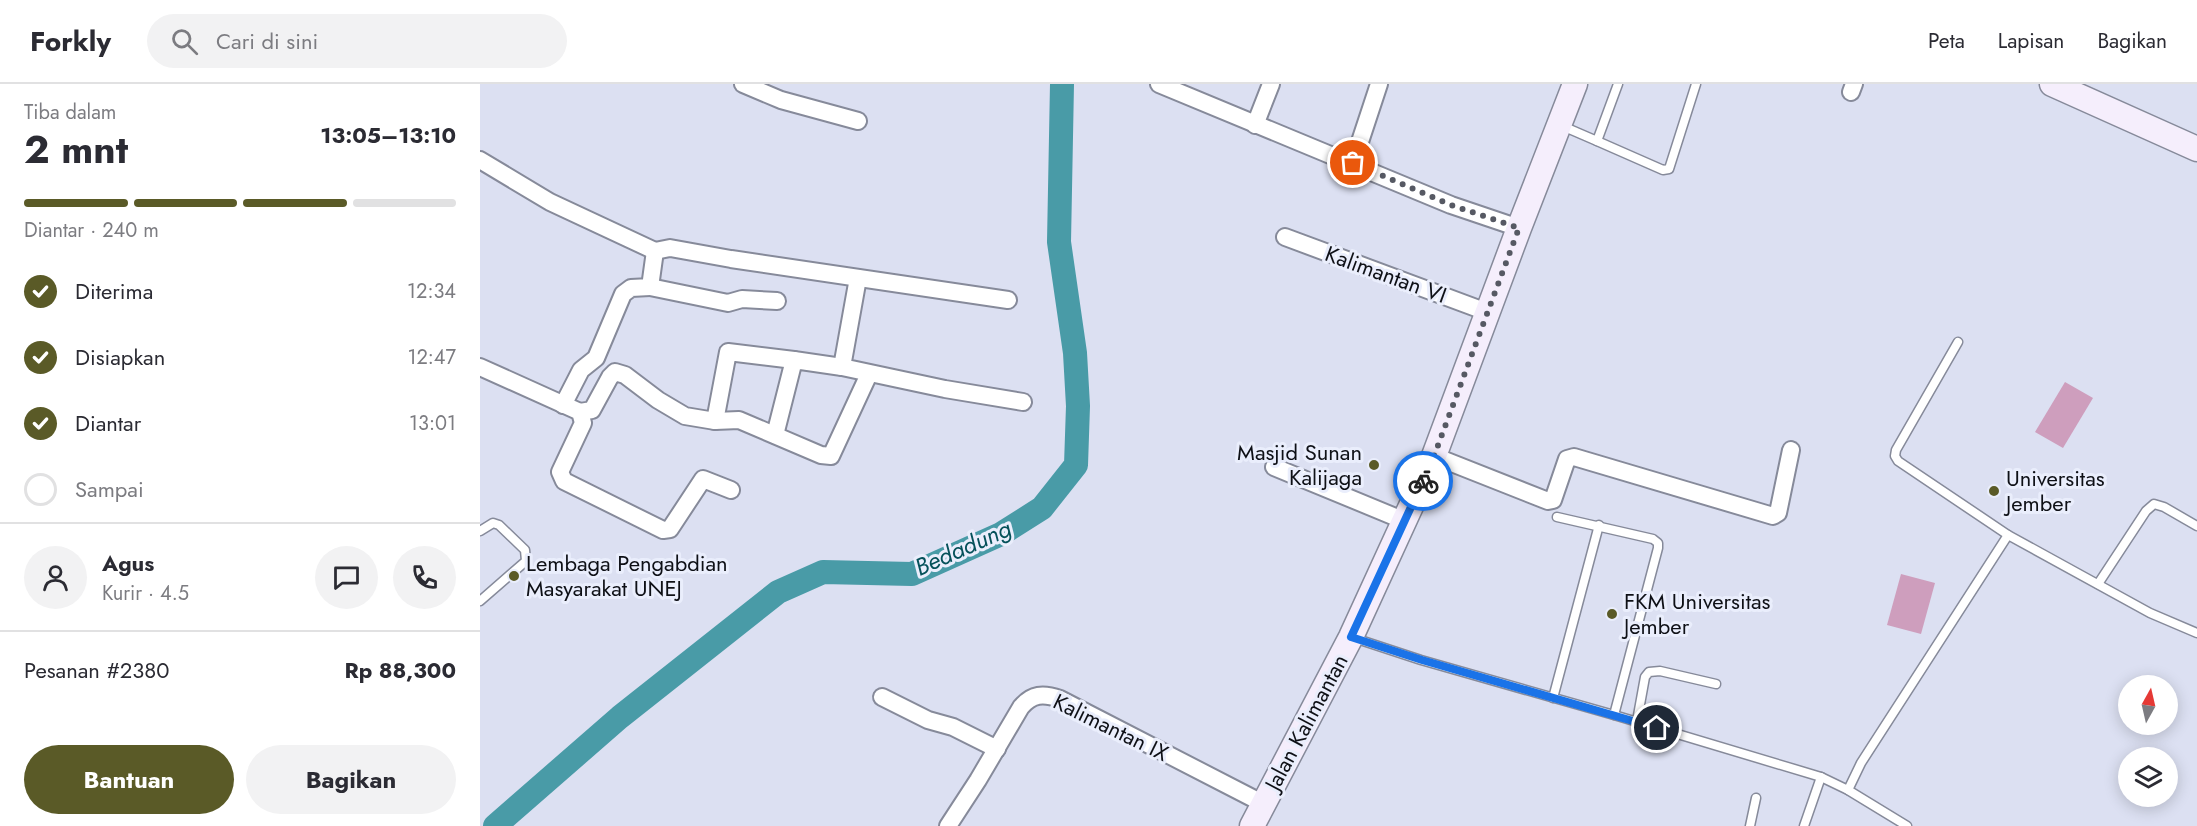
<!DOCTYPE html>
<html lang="id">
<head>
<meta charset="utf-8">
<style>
  body { margin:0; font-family:Jost,sans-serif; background:#f2f2f3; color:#2b2b33; height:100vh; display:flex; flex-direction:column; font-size:22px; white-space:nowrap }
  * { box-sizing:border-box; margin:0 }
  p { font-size:20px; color:#7c7c81 }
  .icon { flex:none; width:33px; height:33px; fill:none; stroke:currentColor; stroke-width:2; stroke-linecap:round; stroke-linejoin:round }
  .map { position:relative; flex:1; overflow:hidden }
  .drawer { display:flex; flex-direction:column; background:#fff; width:480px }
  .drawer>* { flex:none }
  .needle { width:39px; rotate:8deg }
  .tools { position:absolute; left:1638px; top:591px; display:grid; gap:12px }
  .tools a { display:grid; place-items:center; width:60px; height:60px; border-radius:50%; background:#fff; box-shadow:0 3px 15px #0003; font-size:30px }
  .pin { position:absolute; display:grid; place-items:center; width:51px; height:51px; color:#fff; margin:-26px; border:3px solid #fff; border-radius:50%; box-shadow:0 2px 6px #0007 }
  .courier { position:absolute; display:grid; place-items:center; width:60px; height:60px; margin:-30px; border:4px solid #1a73e8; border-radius:50%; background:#fff; color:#222; box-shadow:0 2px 8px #0007 }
  .headline em { font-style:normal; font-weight:700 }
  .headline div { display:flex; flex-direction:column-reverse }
  .headline { display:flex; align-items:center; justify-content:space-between; height:102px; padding:0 24px }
  h1 { font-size:39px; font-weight:700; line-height:45px }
  .bar { display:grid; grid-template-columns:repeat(4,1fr); gap:9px 6px; align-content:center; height:72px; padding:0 24px }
  .bar i { height:8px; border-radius:4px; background:#e1e1e2 }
  .bar .active { background:#5a5a27 }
  .bar p { grid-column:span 4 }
  .line { display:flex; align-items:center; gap:15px; padding:0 24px; border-top:2px solid #e1e1e2 }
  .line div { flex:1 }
  .round { display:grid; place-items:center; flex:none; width:63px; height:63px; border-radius:32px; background:#f2f2f3 }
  ol { padding:0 24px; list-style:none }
  li { display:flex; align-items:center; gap:18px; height:66px }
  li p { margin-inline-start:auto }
  li .icon { padding:6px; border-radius:50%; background:#5a5a27; color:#fff; stroke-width:4 }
  li:last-child { color:#7c7c81 }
  li i { width:33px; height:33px; border:3px solid #e1e1e2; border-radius:50% }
  .primary-button { display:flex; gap:12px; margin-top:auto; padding:12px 24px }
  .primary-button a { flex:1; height:69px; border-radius:36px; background:#5a5a27; color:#fff; font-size:24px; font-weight:700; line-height:69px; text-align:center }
  .primary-button a+a { background:#f2f2f3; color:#2b2b33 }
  header { display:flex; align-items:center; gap:36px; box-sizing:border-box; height:84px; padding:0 30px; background:#fff; border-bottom:2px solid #e1e1e2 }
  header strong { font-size:28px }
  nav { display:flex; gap:33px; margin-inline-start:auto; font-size:21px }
  .search { width:420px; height:54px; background:#f2f2f3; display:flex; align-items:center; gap:15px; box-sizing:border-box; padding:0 21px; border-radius:33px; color:#7c7c81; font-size:22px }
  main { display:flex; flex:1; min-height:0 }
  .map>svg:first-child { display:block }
  .green { fill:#ce9ebd }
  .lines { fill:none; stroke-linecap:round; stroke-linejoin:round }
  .river { stroke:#499ba7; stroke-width:24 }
  .lane-casing { stroke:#868a9a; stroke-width:11 }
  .street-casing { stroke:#868a9a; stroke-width:20 }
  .secondary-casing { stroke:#868a9a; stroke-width:27 }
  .lane { stroke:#fff; stroke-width:8 }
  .street { stroke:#fff; stroke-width:16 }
  .secondary { stroke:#f5eefc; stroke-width:24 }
  .done { stroke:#565963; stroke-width:6; stroke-dasharray:0 10.8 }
  .route { stroke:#1a73e8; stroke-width:8 }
  .poi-dot { fill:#5a5a27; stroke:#eaeefc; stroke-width:2 }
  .labels { text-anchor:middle; stroke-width:6; stroke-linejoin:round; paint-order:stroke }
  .street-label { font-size:22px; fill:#0e1016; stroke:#eaeefc }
  .poi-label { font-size:22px; fill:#0e1016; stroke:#eaeefc; text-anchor:start }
  .water-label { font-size:24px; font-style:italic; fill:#05515a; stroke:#eaeefc }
</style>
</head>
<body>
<header>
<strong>Forkly</strong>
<div class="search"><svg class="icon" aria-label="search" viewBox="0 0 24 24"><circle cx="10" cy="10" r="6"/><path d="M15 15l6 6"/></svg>Cari di sini</div>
<nav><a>Peta</a><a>Lapisan</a><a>Bagikan</a></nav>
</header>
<main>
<section class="drawer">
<div class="headline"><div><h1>2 mnt</h1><p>Tiba dalam</p></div><em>13:05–13:10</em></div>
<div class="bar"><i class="active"></i><i class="active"></i><i class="active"></i><i></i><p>Diantar · 240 m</p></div>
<ol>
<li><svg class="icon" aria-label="check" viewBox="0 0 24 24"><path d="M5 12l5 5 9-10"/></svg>Diterima<p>12:34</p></li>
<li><svg class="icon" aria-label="check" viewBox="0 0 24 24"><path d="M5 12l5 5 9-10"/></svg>Disiapkan<p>12:47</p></li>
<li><svg class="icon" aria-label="check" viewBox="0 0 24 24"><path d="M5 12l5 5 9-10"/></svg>Diantar<p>13:01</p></li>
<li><i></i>Sampai</li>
</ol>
<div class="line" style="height:108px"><a class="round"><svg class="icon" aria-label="person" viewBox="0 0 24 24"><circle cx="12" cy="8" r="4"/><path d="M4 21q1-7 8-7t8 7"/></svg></a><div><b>Agus</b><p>Kurir · 4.5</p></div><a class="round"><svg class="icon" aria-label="chat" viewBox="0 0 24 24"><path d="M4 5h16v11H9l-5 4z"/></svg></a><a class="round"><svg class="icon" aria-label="phone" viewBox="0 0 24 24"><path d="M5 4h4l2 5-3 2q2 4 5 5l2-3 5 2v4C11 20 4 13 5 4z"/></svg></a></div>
<div class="line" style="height:78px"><div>Pesanan #2380</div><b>Rp 88,300</b></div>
<div class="primary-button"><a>Bantuan</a><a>Bagikan</a></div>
</section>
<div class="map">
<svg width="1717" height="742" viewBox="0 0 1717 742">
  <rect width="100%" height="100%" fill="#dce0f2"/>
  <g class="green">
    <path d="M 1585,298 L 1613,314 L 1583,364 L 1555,348 Z"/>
    <path d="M 1421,490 L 1455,499 L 1441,550 L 1407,541 Z"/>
  </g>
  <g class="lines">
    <path class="river" d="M 15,742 L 140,633 L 298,508 L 343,488 L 432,490 L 521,450 L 562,424 L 596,381 L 598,322 L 595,269 L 579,158 L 582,0"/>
    <defs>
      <g id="lane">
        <path d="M 1080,41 L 1117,57 L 1138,0"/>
        <path d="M 1117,57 L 1183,86 L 1189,85 L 1216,0"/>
        <path d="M 1478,258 L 1416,366 L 1415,372 L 1418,377 L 1528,451 L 1670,529 L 1717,549"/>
        <path d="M 1077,433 L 1173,455 L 1178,459 L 1178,464 L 1134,631"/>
        <path d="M 0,447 L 13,439 L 19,441 L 45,466 L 46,477 L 0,517"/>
        <path d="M 1618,500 L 1666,427 L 1674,420 L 1684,423 L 1717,442"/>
        <path d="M 874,554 L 941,576 L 1134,631 L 1341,693 L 1368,706 L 1427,742"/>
        <path d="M 1073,614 L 1119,441"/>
        <path d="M 1157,637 L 1165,593 L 1169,588 L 1180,587 L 1236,600"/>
        <path d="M 1368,706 L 1381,679 L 1528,451"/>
        <path d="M 1270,742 L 1276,714"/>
        <path d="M 1324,742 L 1341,693"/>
      </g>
      <g id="street">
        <path d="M 263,0 L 301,16 L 378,37"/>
        <path d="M 679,0 L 971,121 L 1039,144"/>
        <path d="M 1371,8 L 1374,0"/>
        <path d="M 775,41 L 791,0"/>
        <path d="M 0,76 L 70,118 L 175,167"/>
        <path d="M 873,79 L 899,0"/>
        <path d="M 805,153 L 1007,228"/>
        <path d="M 175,167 L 190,164 L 251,175 L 528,216"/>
        <path d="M 378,194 L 362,283 L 465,305 L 543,318"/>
        <path d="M 170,203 L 248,219 L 262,215 L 297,217"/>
        <path d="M 0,283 L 100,328 L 103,339 L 80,388 L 84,397 L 183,446 L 190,445 L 223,395 L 251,406"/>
        <path d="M 83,321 L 101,286 L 116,274 L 143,210 L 151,204 L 170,203 L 175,167"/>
        <path d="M 100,328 L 112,326 L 130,293 L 135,288 L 145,291 L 178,316 L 205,332 L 235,337 L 259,336 L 341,371 L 351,372 L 389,290"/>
        <path d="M 235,337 L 248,268 L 314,276"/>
        <path d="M 295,351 L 314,276 L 362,283"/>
        <path d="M 954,372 L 1068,417 L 1073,416 L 1087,375 L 1094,373 L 1293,432 L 1298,429 L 1311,366"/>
        <path d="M 794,383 L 925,437"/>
        <path d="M 402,613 L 448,636 L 473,643 L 517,665"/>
        <path d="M 468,742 L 498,696 L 541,623 C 552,610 563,609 580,615 L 784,720"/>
      </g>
      <g id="secondary">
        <path d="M 1572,0 L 1717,65"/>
        <path d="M 772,742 L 871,553 L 954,372 L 1039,144 L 1095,0"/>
      </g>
    </defs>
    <use href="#lane" class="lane-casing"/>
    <use href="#street" class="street-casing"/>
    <use href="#secondary" class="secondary-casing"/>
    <use href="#lane" class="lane"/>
    <use href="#street" class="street"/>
    <use href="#secondary" class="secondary"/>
  </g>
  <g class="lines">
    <path class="done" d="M 873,79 L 971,121 L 1039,144 L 954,372 L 943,397"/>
    <path class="route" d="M 943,397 L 871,553 L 942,576 L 1177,644"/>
  </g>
  <g class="poi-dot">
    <circle cx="894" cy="381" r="6"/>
    <circle cx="1514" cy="407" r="6"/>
    <circle cx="34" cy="492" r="6"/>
    <circle cx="1132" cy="530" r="6"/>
  </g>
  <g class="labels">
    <g class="street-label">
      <text transform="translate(906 190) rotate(20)" y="8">Kalimantan VI</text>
      <text transform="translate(826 638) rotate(-62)" y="8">Jalan Kalimantan</text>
      <text transform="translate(631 643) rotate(26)" y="8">Kalimantan IX</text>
    </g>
    <g class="poi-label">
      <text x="882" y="376" text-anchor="end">Masjid Sunan<tspan x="882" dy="25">Kalijaga</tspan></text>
      <text x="1526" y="402">Universitas<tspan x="1526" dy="25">Jember</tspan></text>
      <text x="46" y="487">Lembaga Pengabdian<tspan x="46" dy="25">Masyarakat UNEJ</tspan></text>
      <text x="1144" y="525">FKM Universitas<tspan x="1144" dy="25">Jember</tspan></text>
    </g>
    <g class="water-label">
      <text transform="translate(483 464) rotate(-24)" y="8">Bedadung</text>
    </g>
  </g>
</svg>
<div class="tools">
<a><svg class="needle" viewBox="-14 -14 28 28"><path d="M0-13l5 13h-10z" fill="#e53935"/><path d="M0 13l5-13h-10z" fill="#7c7c81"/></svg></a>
<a><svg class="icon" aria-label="layers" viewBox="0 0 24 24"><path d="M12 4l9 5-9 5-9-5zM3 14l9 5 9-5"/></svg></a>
</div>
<div class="pin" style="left:873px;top:79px;background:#ea580c"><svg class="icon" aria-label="bag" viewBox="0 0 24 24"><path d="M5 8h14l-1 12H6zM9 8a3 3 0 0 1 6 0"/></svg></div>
<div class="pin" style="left:1177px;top:644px;background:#1f2937"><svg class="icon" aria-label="home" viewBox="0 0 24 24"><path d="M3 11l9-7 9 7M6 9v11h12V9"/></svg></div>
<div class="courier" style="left:943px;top:397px"><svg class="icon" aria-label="bike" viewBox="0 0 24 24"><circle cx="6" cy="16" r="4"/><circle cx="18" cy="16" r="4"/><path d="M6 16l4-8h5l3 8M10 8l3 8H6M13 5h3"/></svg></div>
</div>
</main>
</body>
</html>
